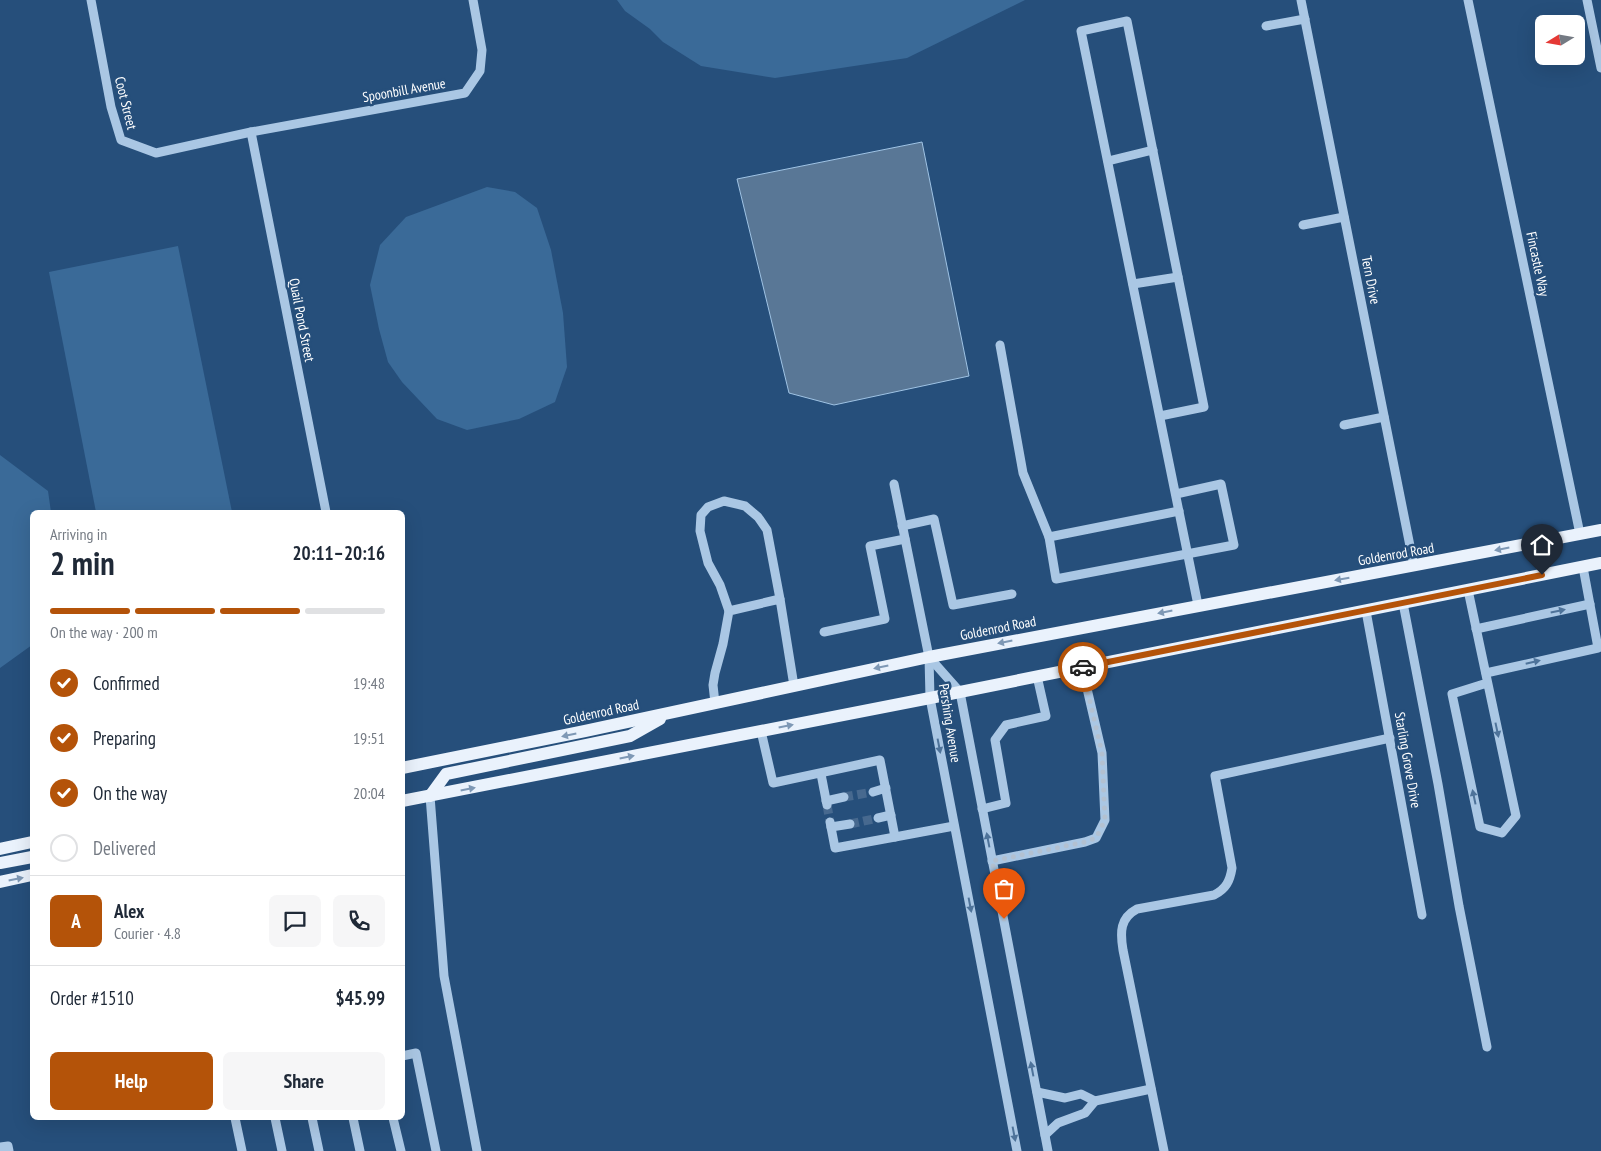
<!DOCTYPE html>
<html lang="en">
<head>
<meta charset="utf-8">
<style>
  body { margin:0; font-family:"PT Sans Narrow",sans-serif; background:#f6f6f7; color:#1f2937; height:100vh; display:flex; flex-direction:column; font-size:19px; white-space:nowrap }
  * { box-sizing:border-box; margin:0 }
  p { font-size:16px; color:#747a83 }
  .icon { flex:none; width:28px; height:28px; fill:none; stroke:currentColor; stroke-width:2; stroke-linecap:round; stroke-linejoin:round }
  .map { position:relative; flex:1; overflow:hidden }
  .details { position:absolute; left:30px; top:510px; width:375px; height:610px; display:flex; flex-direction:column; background:#fff; border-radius:8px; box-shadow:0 5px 20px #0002 }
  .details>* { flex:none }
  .needle { width:32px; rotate:259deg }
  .controls { position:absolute; left:1535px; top:15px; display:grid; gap:10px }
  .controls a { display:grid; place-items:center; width:50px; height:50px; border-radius:8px; background:#fff; box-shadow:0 5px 20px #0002; font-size:25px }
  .pin { position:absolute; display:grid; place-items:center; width:42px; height:42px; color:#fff; margin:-51px -21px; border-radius:50% 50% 50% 0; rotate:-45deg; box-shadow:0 0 5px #0007 }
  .pin .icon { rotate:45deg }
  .courier { position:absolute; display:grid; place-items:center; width:50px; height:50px; margin:-25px; border:4px solid #b45309; border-radius:50%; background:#fff; color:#222; box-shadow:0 1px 6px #0007 }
  .summary em { font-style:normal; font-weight:700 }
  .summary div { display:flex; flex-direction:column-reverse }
  .summary { display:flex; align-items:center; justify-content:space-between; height:85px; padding:0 20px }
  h1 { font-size:32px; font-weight:700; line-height:38px }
  .bar { display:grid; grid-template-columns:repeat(4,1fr); gap:8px 5px; align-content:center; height:60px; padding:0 20px }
  .bar i { height:6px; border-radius:4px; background:#e0e1e3 }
  .bar .on { background:#b45309 }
  .bar p { grid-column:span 4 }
  .line { display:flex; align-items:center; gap:12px; padding:0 20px; border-top:1px solid #e0e1e3 }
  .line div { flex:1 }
  .round { display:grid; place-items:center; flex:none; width:52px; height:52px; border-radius:8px; background:#f6f6f7 }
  ol { padding:0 20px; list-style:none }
  li { display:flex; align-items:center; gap:15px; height:55px }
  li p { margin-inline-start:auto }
  li .icon { padding:5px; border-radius:50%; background:#b45309; color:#fff; stroke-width:4 }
  li:last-child { color:#747a83 }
  li i { width:28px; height:28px; border:2px solid #e0e1e3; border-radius:50% }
  .button { display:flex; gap:10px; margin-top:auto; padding:10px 20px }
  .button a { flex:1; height:58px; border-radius:8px; background:#b45309; color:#fff; font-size:20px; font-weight:700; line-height:58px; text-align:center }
  .button a+a { background:#f6f6f7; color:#1f2937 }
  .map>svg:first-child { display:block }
  .green { fill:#3a6a98 }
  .water { fill:#597796; stroke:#9fc3e4 }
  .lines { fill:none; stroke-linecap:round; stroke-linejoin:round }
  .minor-tunnel { stroke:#47698f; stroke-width:9; stroke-dasharray:9 4.5; stroke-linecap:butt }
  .minor { stroke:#aac7e4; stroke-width:9 }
  .major { stroke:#eaf2fc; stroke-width:12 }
  .oneway { fill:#7e98b5 }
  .oneway2 { fill:#4e739a }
  .done { stroke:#b3c1d1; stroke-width:5; stroke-dasharray:0 9 }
  .route { stroke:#b45309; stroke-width:6 }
  .labels { text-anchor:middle; stroke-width:5; stroke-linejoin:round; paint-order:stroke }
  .street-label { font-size:14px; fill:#fff; stroke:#264f7b }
</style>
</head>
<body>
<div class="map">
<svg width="1601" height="1151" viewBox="0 0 1601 1151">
  <rect width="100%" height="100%" fill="#264f7b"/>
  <g class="green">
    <path d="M 617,0 L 1025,0 L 907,58 L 775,78 L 701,66 L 663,42 L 650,29 L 625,11 Z"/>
    <path d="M 487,187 L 515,192 L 537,208 L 551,250 L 563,313 L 567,367 L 555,402 L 519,419 L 467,430 L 437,419 L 402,382 L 388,362 L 379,329 L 370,285 L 380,245 L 406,217 Z"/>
    <path d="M 178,246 L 232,512 L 96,512 L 49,272 Z"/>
    <path d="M 0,455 L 48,491 L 51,512 L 32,512 L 32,645 L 0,668 Z"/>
  </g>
  <path class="water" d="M 922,142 L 969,376 L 834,405 L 789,393 L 737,179 Z"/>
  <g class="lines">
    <g class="minor-tunnel">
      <path d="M 844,797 L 873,792"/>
      <path d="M 827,805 L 830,822"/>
      <path d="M 850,824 L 878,818"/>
    </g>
    <g class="minor">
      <path d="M 91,0 L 111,107 L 121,140 L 156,153 L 251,132 L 465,93 L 480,71 L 482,50 L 473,0"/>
      <path d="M 1301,0 L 1414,566"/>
      <path d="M 1468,0 L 1580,534"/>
      <path d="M 1587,0 L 1601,68"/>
      <path d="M 1266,26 L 1305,19"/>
      <path d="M 251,132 L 326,512"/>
      <path d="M 1108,161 L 1153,150"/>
      <path d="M 1303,225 L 1344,217"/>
      <path d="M 1133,284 L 1178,277"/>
      <path d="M 1000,345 L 1023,473 L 1049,537"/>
      <path d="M 1160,416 L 1204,407 L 1127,21 L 1081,31 L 1198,605"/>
      <path d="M 1344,425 L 1384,417"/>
      <path d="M 894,484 L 929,657 L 930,698 L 1017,1151"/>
      <path d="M 1176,494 L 1221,484 L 1234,545 L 1056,579 L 1049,537 L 1179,511"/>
      <path d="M 902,526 L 934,519 L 953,605 L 1012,594"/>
      <path d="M 1468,590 L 1516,816 L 1502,833 L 1480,827 L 1452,694 L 1487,683"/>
      <path d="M 1403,603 L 1438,784 L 1459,906 L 1487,1047"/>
      <path d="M 729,611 L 720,585 L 708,563 L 700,531 L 701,515 L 708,507 L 724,501 L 745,506 L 758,517 L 767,530 L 780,599"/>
      <path d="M 1366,611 L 1422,915"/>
      <path d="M 1476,629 L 1590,604"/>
      <path d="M 824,632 L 885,619 L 870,546 L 905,539"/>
      <path d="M 929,657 L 960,692 L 1048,1151"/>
      <path d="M 1486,673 L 1598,648 L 1583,567"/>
      <path d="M 715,703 L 713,685 L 715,673 L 723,644 L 729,611 L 780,599 L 794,686"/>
      <path d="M 761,731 L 773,783 L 880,760 L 895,837 L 954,826"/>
      <path d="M 821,774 L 827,805"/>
      <path d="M 873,792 L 886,788"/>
      <path d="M 430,796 L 444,976 L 477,1151"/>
      <path d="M 826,801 L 844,797"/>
      <path d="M 982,809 L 1006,803 L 995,740 L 1006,725 L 1046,716 L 1037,676"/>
      <path d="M 878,818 L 891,815"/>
      <path d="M 830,822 L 835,848 L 895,837"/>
      <path d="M 831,827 L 850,824"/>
      <path d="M 992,861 L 1085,842 L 1096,838 L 1105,820 L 1102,753 L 1082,667"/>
      <path d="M 402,1056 L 416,1053 L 436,1151"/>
      <path d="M 1037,1092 L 1065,1098 L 1081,1094 L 1095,1101 L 1085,1113 L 1058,1123 L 1045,1135"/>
      <path d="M 1095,1101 L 1151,1089"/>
      <path d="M 235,1118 L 242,1151"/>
      <path d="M 275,1118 L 282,1151"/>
      <path d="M 312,1118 L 319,1151"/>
      <path d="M 353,1118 L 360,1151"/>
      <path d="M 393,1118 L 401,1151"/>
      <path d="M 0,1147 L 8,1146 L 9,1151"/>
      <path d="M 1164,1151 L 1123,950 C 1120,932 1120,918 1137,909 L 1214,895 C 1226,889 1230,881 1232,868 L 1215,776 L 1390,738"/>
    </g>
    <g class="major">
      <path d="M 402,768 L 585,731 L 929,657 L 1601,530"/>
      <path d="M 430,796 L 446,774 L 630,736 L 660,719"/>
      <path d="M 402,801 L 930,698 L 1601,563"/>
      <path d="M 0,849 L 32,842"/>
      <path d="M 0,863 L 32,857"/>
      <path d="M 0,882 L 32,875"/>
    </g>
  </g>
  <defs><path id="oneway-solid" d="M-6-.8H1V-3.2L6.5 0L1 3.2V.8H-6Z" transform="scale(1.25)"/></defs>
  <g class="oneway">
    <use href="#oneway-solid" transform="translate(1502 549) rotate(169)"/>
    <use href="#oneway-solid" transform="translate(1342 579) rotate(170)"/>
    <use href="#oneway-solid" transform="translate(1165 612) rotate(169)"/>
    <use href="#oneway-solid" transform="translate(1005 642) rotate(169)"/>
    <use href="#oneway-solid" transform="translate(881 667) rotate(168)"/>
    <use href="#oneway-solid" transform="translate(786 726) rotate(-11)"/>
    <use href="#oneway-solid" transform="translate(569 735) rotate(168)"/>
    <use href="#oneway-solid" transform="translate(627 757) rotate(-11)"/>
    <use href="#oneway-solid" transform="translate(468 789) rotate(-11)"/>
    <use href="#oneway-solid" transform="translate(16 879) rotate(-11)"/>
  </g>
  <g class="oneway2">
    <use href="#oneway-solid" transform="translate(1558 611) rotate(-12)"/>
    <use href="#oneway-solid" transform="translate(1533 662) rotate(-13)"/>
    <use href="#oneway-solid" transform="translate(1497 730) rotate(78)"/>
    <use href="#oneway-solid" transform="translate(939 746) rotate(79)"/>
    <use href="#oneway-solid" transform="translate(1474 797) rotate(-102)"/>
    <use href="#oneway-solid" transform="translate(988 840) rotate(-101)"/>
    <use href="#oneway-solid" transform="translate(970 905) rotate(79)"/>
    <use href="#oneway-solid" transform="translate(1032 1069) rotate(-101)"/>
    <use href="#oneway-solid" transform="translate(1014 1134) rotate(79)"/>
  </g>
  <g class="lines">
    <path class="done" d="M 1004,919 L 992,861 L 1085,842 L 1096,838 L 1105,820 L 1102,753 L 1082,667 L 1083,667"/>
    <path class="route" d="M 1083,667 L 1542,575"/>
  </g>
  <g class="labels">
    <g class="street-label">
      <text transform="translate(404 90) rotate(-10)" y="5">Spoonbill Avenue</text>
      <text transform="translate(126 103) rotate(76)" y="5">Coot Street</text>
      <text transform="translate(1538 264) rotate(78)" y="5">Fincastle Way</text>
      <text transform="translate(1371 280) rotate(79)" y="5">Tern Drive</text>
      <text transform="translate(302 320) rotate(79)" y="5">Quail Pond Street</text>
      <text transform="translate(1396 554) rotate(-10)" y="5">Goldenrod Road</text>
      <text transform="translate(998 628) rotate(-11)" y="5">Goldenrod Road</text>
      <text transform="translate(601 712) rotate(-12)" y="5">Goldenrod Road</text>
      <text transform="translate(950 723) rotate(81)" y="5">Pershing Avenue</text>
      <text transform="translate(1408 760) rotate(80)" y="5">Starling Grove Drive</text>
    </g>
  </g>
</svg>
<div class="controls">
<a><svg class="needle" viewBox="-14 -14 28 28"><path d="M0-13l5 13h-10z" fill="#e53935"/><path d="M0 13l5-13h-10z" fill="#747a83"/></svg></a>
</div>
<div class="pin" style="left:1004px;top:919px;background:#ea580c"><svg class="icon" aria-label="bag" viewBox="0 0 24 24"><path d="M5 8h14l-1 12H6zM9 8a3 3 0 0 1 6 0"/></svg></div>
<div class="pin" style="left:1542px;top:575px;background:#1f2937"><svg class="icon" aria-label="home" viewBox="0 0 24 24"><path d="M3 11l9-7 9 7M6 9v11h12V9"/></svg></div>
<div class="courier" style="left:1083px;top:667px"><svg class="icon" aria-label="car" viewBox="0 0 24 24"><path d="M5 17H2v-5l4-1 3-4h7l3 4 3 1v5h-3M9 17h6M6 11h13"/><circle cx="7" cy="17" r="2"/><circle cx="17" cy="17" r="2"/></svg></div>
<section class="details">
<div class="summary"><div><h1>2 min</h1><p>Arriving in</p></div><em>20:11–20:16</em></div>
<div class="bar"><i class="on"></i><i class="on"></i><i class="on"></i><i></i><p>On the way · 200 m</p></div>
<ol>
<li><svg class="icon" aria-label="check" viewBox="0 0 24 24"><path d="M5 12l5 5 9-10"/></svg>Confirmed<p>19:48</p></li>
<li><svg class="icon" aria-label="check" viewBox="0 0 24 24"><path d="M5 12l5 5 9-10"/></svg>Preparing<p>19:51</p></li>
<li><svg class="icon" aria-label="check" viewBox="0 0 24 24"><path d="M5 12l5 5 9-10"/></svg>On the way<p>20:04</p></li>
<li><i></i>Delivered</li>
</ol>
<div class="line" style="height:90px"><b class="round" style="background:#b45309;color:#fff">A</b><div><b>Alex</b><p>Courier · 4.8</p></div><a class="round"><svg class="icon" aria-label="chat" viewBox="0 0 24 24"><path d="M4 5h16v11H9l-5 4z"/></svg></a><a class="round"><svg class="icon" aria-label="phone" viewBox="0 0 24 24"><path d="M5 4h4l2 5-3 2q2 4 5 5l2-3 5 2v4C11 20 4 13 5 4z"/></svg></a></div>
<div class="line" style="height:65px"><div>Order #1510</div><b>$45.99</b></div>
<div class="button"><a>Help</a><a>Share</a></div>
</section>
</div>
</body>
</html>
